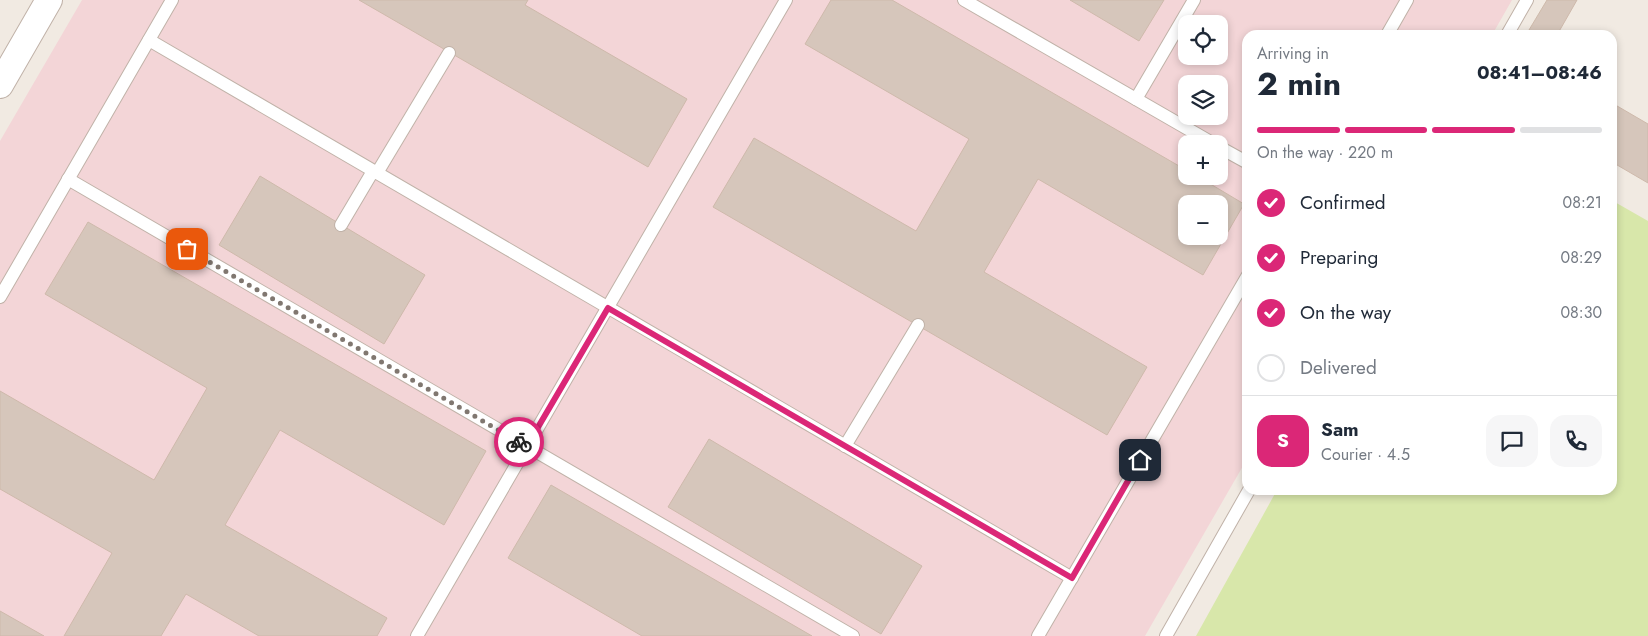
<!DOCTYPE html>
<html lang="en">
<head>
<meta charset="utf-8">
<style>
  body { margin:0; font-family:Jost,sans-serif; background:#f6f6f7; color:#1f2937; height:100vh; display:flex; flex-direction:column; font-size:19px; white-space:nowrap }
  * { box-sizing:border-box; margin:0 }
  p { font-size:16px; color:#747a83 }
  .icon { flex:none; width:28px; height:28px; fill:none; stroke:currentColor; stroke-width:2; stroke-linecap:round; stroke-linejoin:round }
  .map { position:relative; flex:1; overflow:hidden }
  .drawer { position:absolute; left:1242px; top:30px; width:375px; height:465px; display:flex; flex-direction:column; background:#fff; border-radius:15px; box-shadow:0 2px 8px #0003 }
  .drawer>* { flex:none }
  .buttons { position:absolute; left:1178px; top:15px; display:grid; gap:10px }
  .buttons a { display:grid; place-items:center; width:50px; height:50px; border-radius:10px; background:#fff; box-shadow:0 2px 8px #0003; font-size:25px }
  .pin { position:absolute; display:grid; place-items:center; width:42px; height:42px; color:#fff; margin:-21px; border-radius:10px; box-shadow:0 2px 8px #0006 }
  .courier { position:absolute; display:grid; place-items:center; width:50px; height:50px; margin:-25px; border:4px solid #db2777; border-radius:50%; background:#fff; color:#222; box-shadow:0 1px 6px #0007 }
  .summary em { font-style:normal; font-weight:700 }
  .summary div { display:flex; flex-direction:column-reverse }
  .summary { display:flex; align-items:center; justify-content:space-between; height:85px; padding:0 15px }
  h1 { font-size:32px; font-weight:700; line-height:38px }
  .bar { display:grid; grid-template-columns:repeat(4,1fr); gap:8px 5px; align-content:center; height:60px; padding:0 15px }
  .bar i { height:6px; border-radius:4px; background:#e0e1e3 }
  .bar .on { background:#db2777 }
  .bar p { grid-column:span 4 }
  .line { display:flex; align-items:center; gap:12px; padding:0 15px; border-top:1px solid #e0e1e3 }
  .line div { flex:1 }
  .round { display:grid; place-items:center; flex:none; width:52px; height:52px; border-radius:15px; background:#f6f6f7 }
  ol { padding:0 15px; list-style:none }
  li { display:flex; align-items:center; gap:15px; height:55px }
  li p { margin-inline-start:auto }
  li .icon { padding:5px; border-radius:50%; background:#db2777; color:#fff; stroke-width:4 }
  li:last-child { color:#747a83 }
  li i { width:28px; height:28px; border:2px solid #e0e1e3; border-radius:50% }
  .map>svg:first-child { display:block }
  .medical { fill:#f3d5d7; fill-rule:evenodd }
  .green { fill:#d8e7aa }
  .building { fill:#d6c6bb; stroke:#ceb9ab; fill-rule:evenodd }
  .lines { fill:none; stroke-linecap:round; stroke-linejoin:round }
  .lane-casing { stroke:#c0b2a8; stroke-width:14 }
  .street-casing { stroke:#c0b2a8; stroke-width:28 }
  .lane { stroke:#fff; stroke-width:12 }
  .street { stroke:#fff; stroke-width:26 }
  .done { stroke:#807770; stroke-width:5; stroke-dasharray:0 9 }
  .route { stroke:#db2777; stroke-width:6 }
</style>
</head>
<body>
<div class="map">
<svg width="1648" height="636" viewBox="0 0 1648 636">
  <rect width="100%" height="100%" fill="#f1eae2"/>
  <path class="medical" d="M 82,0 L 1512,0 L 1492,35 L 1248,35 L 1247,459 L 1145,636 L 0,636 L 0,141 ZM 1186,24 L 1219,24 L 1219,56 L 1186,56 ZM 1186,84 L 1219,84 L 1219,116 L 1186,116 ZM 1186,144 L 1219,144 L 1219,176 L 1186,176 ZM 1186,204 L 1219,204 L 1219,236 L 1186,236 Z"/>
  <path class="green" d="M 1613,201 L 1648,221 L 1648,636 L 1196,636 L 1277,490 L 1612,490 Z"/>
  <g class="building">
    <path d="M 359,0 L 528,0 L 525,5 L 687,99 L 648,167 Z"/>
    <path d="M 831,0 L 892,0 L 1186,170 L 1186,176 L 1197,176 L 1244,204 L 1203,275 L 1038,179 L 984,272 L 1147,367 L 1107,435 L 713,207 L 754,138 L 916,231 L 969,139 L 805,44 ZM 1186,204 L 1219,204 L 1219,236 L 1186,236 Z"/>
    <path d="M 1070,0 L 1164,0 L 1139,41 Z"/>
    <path d="M 1547,0 L 1577,0 L 1557,35 L 1537,35 L 1529,30 Z"/>
    <path d="M 1612,103 L 1648,124 L 1648,183 L 1612,162 Z"/>
    <path d="M 260,176 L 425,275 L 384,344 L 219,245 Z"/>
    <path d="M 88,222 L 486,451 L 444,525 L 280,430 L 225,525 L 387,618 L 377,636 L 259,636 L 186,594 L 161,636 L 64,636 L 112,553 L 0,489 L 0,391 L 154,480 L 207,388 L 45,294 Z"/>
    <path d="M 709,439 L 922,566 L 881,634 L 668,507 Z"/>
    <path d="M 551,485 L 812,636 L 642,636 L 508,558 Z"/>
    <path d="M 0,611 L 44,636 L 0,636 Z"/>
  </g>
  <g class="lines">
    <defs>
      <g id="lane">
        <path d="M 964,0 L 1214,144"/>
        <path d="M 1387,35 L 1407,0"/>
        <path d="M 1507,35 L 1527,0"/>
        <path d="M 149,40 L 1072,578"/>
        <path d="M 1136,99 L 1194,0"/>
        <path d="M 1219,147 L 1248,163"/>
        <path d="M 377,173 L 449,53"/>
        <path d="M 68,179 L 853,636"/>
        <path d="M 341,225 L 373,171"/>
        <path d="M 0,297 L 172,0"/>
        <path d="M 845,446 L 918,325"/>
        <path d="M 417,636 L 786,0"/>
        <path d="M 1038,636 L 1248,275"/>
        <path d="M 1166,636 L 1249,490"/>
      </g>
      <path id="street" d="M 0,85 L 49,0"/>
    </defs>
    <use href="#lane" class="lane-casing"/>
    <use href="#street" class="street-casing"/>
    <use href="#lane" class="lane"/>
    <use href="#street" class="street"/>
  </g>
  <g class="lines">
    <path class="done" d="M 187,249 L 519,442"/>
    <path class="route" d="M 519,442 L 527,446 L 608,308 L 1072,578 L 1140,460"/>
  </g>
</svg>
<div class="buttons">
<a><svg class="icon" aria-label="locate" viewBox="0 0 24 24"><circle cx="12" cy="12" r="6"/><path d="M12 2v4M12 18v4M2 12h4M18 12h4"/></svg></a>
<a><svg class="icon" aria-label="layers" viewBox="0 0 24 24"><path d="M12 4l9 5-9 5-9-5zM3 14l9 5 9-5"/></svg></a>
<a>+</a>
<a>−</a>
</div>
<div class="pin" style="left:187px;top:249px;background:#ea580c"><svg class="icon" aria-label="bag" viewBox="0 0 24 24"><path d="M5 8h14l-1 12H6zM9 8a3 3 0 0 1 6 0"/></svg></div>
<div class="pin" style="left:1140px;top:460px;background:#1f2937"><svg class="icon" aria-label="home" viewBox="0 0 24 24"><path d="M3 11l9-7 9 7M6 9v11h12V9"/></svg></div>
<div class="courier" style="left:519px;top:442px"><svg class="icon" aria-label="bike" viewBox="0 0 24 24"><circle cx="6" cy="16" r="4"/><circle cx="18" cy="16" r="4"/><path d="M6 16l4-8h5l3 8M10 8l3 8H6M13 5h3"/></svg></div>
<section class="drawer">
<div class="summary"><div><h1>2 min</h1><p>Arriving in</p></div><em>08:41–08:46</em></div>
<div class="bar"><i class="on"></i><i class="on"></i><i class="on"></i><i></i><p>On the way · 220 m</p></div>
<ol>
<li><svg class="icon" aria-label="check" viewBox="0 0 24 24"><path d="M5 12l5 5 9-10"/></svg>Confirmed<p>08:21</p></li>
<li><svg class="icon" aria-label="check" viewBox="0 0 24 24"><path d="M5 12l5 5 9-10"/></svg>Preparing<p>08:29</p></li>
<li><svg class="icon" aria-label="check" viewBox="0 0 24 24"><path d="M5 12l5 5 9-10"/></svg>On the way<p>08:30</p></li>
<li><i></i>Delivered</li>
</ol>
<div class="line" style="height:90px"><b class="round" style="background:#db2777;color:#fff">S</b><div><b>Sam</b><p>Courier · 4.5</p></div><a class="round"><svg class="icon" aria-label="chat" viewBox="0 0 24 24"><path d="M4 5h16v11H9l-5 4z"/></svg></a><a class="round"><svg class="icon" aria-label="phone" viewBox="0 0 24 24"><path d="M5 4h4l2 5-3 2q2 4 5 5l2-3 5 2v4C11 20 4 13 5 4z"/></svg></a></div>
</section>
</div>
</body>
</html>
